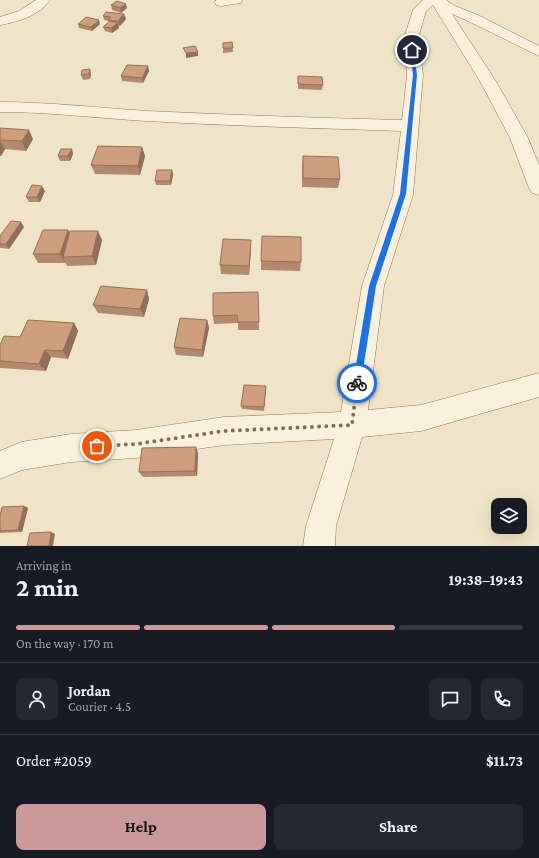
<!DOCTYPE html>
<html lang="en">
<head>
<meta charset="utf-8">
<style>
  body { margin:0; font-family:"Crimson Pro",serif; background:#242831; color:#f1f3f6; height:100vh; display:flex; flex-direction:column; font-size:15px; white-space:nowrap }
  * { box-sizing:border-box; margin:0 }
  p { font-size:13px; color:#9ea1a6 }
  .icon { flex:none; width:22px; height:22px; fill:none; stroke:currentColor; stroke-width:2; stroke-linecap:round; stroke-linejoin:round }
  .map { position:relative; height:546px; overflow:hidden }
  .sheet { display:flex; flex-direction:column; background:#171b24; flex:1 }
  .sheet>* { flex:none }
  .buttons { position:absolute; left:491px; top:498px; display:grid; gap:8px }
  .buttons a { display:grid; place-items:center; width:36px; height:36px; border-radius:8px; background:#171b24; box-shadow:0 4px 16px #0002; font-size:20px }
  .pin { position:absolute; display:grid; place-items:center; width:34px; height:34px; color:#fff; margin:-17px; border:2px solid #fff; border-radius:50%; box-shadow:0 1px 4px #0007 }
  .courier { position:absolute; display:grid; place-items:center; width:40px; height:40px; margin:-20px; border:3px solid #1a73e8; border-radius:50%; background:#fff; color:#222; box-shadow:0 1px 5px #0007 }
  .summary em { font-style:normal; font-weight:700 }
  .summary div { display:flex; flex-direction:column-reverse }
  .summary { display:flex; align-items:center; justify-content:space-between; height:68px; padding:0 16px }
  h1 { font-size:26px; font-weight:700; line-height:30px }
  .bar { display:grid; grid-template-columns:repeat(4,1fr); gap:6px 4px; align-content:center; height:48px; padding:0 16px }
  .bar i { height:5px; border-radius:3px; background:#363941 }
  .bar .active { background:#cc999b }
  .bar p { grid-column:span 4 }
  .line { display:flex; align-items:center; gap:10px; padding:0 16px; border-top:1px solid #363941 }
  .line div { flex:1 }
  .round { display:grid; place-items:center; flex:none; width:42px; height:42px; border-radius:8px; background:#242831 }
  .primary-button { display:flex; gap:8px; margin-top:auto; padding:8px 16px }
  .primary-button a { flex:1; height:46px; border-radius:8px; background:#cc999b; color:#111; font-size:16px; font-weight:700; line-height:46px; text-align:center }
  .primary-button a+a { background:#242831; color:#f1f3f6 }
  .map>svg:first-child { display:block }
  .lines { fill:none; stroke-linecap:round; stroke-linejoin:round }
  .minor-casing { stroke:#8d765c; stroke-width:1 }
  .minor { fill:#faf1dc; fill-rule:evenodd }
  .wall { fill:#b2896c }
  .shaded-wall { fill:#916f58 }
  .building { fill:#cf9f7d; stroke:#916f58 }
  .route { fill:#1a73e8 }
  .done { stroke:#7c6e5b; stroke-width:4; stroke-dasharray:0 7.2 }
</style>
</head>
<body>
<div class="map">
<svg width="539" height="546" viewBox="0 0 539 546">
  <rect width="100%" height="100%" fill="#f0e4c8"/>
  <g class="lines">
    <defs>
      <g id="minor">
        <path d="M 36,0 L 50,0 C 40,15 18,22 0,25 L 0,17 L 19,11 Z"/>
        <path d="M 216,0 L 242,0 L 241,3 L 221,6 L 216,5 L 215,2 Z"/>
        <path d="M 423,0 L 446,0 L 455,6 L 478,15 L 539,46 L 539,56 L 468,21 L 452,14 L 497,83 L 528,138 L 539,165 L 539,195 L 532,193 L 529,188 L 510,138 L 481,83 L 433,5 L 426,11 L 418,38 L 423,75 L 413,195 L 384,286 L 368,410 L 421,405 L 539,373 L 539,397 L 421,431 L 362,437 L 336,526 L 335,546 L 303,546 L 306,526 L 334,439 L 224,445 L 136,458 L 71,462 L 22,470 L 0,479 L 0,451 L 21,442 L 71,434 L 136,430 L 224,417 L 341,412 L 362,286 L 393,195 L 401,131 C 316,128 231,126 146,121 C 97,118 49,112 0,112 L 0,102 C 49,102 99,108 148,111 C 233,115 317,118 402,120 L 407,75 L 404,38 L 413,10 Z"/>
      </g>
    </defs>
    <use href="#minor" class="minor-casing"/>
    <use href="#minor" class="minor"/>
  </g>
  <g class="wall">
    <path d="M 111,5 L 127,8 L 121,13 L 112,10 Z"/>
    <path d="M 124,14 L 126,19 L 120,26 L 118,25 L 119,28 L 112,33 L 105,31 L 103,27 L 109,22 L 108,21 L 104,20 L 103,16 Z"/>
    <path d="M 78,24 L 100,24 L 92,31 L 79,28 Z"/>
    <path d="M 232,42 L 233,52 L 223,53 L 223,48 Z"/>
    <path d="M 148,66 L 149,71 L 143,83 L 122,81 L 121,76 Z"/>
    <path d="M 91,74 L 90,79 L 83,80 L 81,75 Z"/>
    <path d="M 298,76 L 323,85 L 322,90 L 298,89 Z"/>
    <path d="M 0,128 L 33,139 L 26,151 L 5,149 L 1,156 L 0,156 Z"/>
    <path d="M 142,147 L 145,156 L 140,175 L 95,174 L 91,165 Z"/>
    <path d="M 72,149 L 73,154 L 70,161 L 60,161 L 58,156 Z"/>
    <path d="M 303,156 L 340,179 L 338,188 L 302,187 L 302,165 Z"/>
    <path d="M 172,170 L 173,175 L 171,185 L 156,185 L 155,181 Z"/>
    <path d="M 45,191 L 40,202 L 29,202 L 26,197 Z"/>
    <path d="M 24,227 L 9,249 L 0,248 L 0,236 Z"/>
    <path d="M 70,233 L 102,240 L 96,265 L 67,266 L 65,262 L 65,263 L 38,263 L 33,254 Z"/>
    <path d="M 251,249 L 249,275 L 221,274 L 220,265 Z"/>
    <path d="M 261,261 L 301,262 L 300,271 L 261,270 Z"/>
    <path d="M 147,290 L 149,299 L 144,317 L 98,313 L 93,305 Z"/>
    <path d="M 258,292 L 259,330 L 238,330 L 238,323 L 214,324 L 213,316 Z"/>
    <path d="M 207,320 L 209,328 L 203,357 L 176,355 L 174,347 Z"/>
    <path d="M 74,323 L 78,331 L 68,359 L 51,357 L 46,371 L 0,368 L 0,345 L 20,337 Z"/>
    <path d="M 266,390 L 264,411 L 242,409 L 241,406 Z"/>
    <path d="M 198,453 L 197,476 L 143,477 L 139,472 Z"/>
    <path d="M 24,506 L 28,508 L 22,532 L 0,533 L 0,516 Z"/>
  </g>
  <g class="shaded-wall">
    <path d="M 126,4 L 127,8 L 121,13 L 120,8 Z"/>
    <path d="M 124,14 L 126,19 L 120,26 L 118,21 Z"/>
    <path d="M 99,20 L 100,24 L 92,31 L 91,27 Z"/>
    <path d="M 118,23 L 119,28 L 112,33 L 111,28 Z"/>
    <path d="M 198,52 L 198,56 L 186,58 L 186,53 Z"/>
    <path d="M 148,66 L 149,71 L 143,83 L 142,78 Z"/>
    <path d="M 90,69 L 91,74 L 90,79 L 89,74 Z"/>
    <path d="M 29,130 L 33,139 L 26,151 L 22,141 Z"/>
    <path d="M 0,141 L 5,149 L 1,156 L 0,154 Z"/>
    <path d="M 142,147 L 145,156 L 140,175 L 138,166 Z"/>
    <path d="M 72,149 L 73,154 L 70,161 L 68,156 Z"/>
    <path d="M 172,170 L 173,175 L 171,185 L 170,181 Z"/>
    <path d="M 42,186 L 45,191 L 40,202 L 37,197 Z"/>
    <path d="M 21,222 L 24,227 L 9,249 L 6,244 Z"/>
    <path d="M 68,230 L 73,239 L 63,257 L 65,262 L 65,263 L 60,254 Z"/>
    <path d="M 98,231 L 102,240 L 96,265 L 92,256 Z"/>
    <path d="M 251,240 L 251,249 L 249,275 L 249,266 Z"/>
    <path d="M 147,290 L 149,299 L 144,317 L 140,309 Z"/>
    <path d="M 207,320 L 209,328 L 203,357 L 202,350 Z"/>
    <path d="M 74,323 L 78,331 L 68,359 L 63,351 Z"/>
    <path d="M 45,350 L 51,357 L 46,371 L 39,364 Z"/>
    <path d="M 196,447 L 198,453 L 197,476 L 195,471 Z"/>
    <path d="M 24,506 L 28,508 L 22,532 L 18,530 Z"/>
    <path d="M 51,532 L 55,534 L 53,546 L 49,546 Z"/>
  </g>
  <g class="building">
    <path d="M 117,1 L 126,4 L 120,8 L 111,5 Z"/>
    <path d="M 106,12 L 124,14 L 118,21 L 108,20 L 111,17 L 103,16 Z"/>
    <path d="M 86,17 L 99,20 L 91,27 L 78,24 Z"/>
    <path d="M 110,21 L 118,23 L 111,28 L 103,27 Z"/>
    <path d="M 232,42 L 233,48 L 223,48 L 223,43 Z"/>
    <path d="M 195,46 L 198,52 L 186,53 L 183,48 Z"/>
    <path d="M 127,65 L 148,66 L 142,78 L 121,76 Z"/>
    <path d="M 90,69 L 89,74 L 81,75 L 82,70 Z"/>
    <path d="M 298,76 L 322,77 L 323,85 L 298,84 Z"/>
    <path d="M 0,128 L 29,130 L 22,141 L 0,140 Z"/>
    <path d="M 98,146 L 142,147 L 138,166 L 91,165 Z"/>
    <path d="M 61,149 L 72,149 L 68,156 L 58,156 Z"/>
    <path d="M 303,156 L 338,157 L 340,179 L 303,178 Z"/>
    <path d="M 157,170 L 172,170 L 170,181 L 155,181 Z"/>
    <path d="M 32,185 L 42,186 L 37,197 L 26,197 Z"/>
    <path d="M 11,221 L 21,222 L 6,244 L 0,244 L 0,236 Z"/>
    <path d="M 43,230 L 68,230 L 60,254 L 33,254 Z"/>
    <path d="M 70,231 L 98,231 L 92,256 L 63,257 Z"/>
    <path d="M 262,236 L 301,237 L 301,262 L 261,261 Z"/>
    <path d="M 223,239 L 251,240 L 249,266 L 220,265 Z"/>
    <path d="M 101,286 L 147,290 L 140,309 L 93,305 Z"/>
    <path d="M 258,292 L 259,322 L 238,322 L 237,315 L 213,316 L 213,293 Z"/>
    <path d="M 180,318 L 207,320 L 202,350 L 174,347 Z"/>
    <path d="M 28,320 L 74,323 L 63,351 L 45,350 L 39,364 L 0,361 L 0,345 L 4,336 L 20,337 Z"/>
    <path d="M 244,385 L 266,386 L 264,407 L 241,406 Z"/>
    <path d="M 196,447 L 195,471 L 139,472 L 142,448 Z"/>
    <path d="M 24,506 L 18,530 L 0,531 L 0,516 L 2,507 Z"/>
    <path d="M 51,532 L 49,546 L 27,546 L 30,533 Z"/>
  </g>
  <path class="route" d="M 412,49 L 414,50 L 417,75 L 406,194 L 376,286 L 361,383 L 357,387 L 353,383 L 369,286 L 400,194 L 413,75 L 410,50 Z"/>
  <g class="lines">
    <path class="done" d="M 97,446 L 136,444 L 224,431 L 352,425 L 357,383"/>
  </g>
</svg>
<div class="buttons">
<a><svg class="icon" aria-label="layers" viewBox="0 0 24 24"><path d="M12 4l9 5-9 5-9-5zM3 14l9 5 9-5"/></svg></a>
</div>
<div class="pin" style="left:97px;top:446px;background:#ea580c"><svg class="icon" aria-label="bag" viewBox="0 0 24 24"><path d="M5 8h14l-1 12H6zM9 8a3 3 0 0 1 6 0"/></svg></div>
<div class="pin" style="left:412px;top:50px;background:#1f2937"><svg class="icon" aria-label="home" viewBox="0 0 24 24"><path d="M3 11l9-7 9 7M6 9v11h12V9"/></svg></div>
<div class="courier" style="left:357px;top:383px"><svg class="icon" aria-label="bike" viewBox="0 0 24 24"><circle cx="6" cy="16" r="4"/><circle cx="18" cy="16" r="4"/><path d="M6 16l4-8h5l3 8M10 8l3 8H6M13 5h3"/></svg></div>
</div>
<section class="sheet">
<div class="summary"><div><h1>2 min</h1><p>Arriving in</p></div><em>19:38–19:43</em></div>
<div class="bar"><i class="active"></i><i class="active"></i><i class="active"></i><i></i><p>On the way · 170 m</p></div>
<div class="line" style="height:72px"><a class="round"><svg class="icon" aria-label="person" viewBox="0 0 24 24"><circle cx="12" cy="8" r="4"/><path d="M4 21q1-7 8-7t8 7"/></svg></a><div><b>Jordan</b><p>Courier · 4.5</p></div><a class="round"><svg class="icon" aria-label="chat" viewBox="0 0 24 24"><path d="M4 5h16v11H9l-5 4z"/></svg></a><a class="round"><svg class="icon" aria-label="phone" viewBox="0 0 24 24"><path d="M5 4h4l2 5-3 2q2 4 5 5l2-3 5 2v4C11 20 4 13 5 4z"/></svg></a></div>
<div class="line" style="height:52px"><div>Order #2059</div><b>$11.73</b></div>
<div class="primary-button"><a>Help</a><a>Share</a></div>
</section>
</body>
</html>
